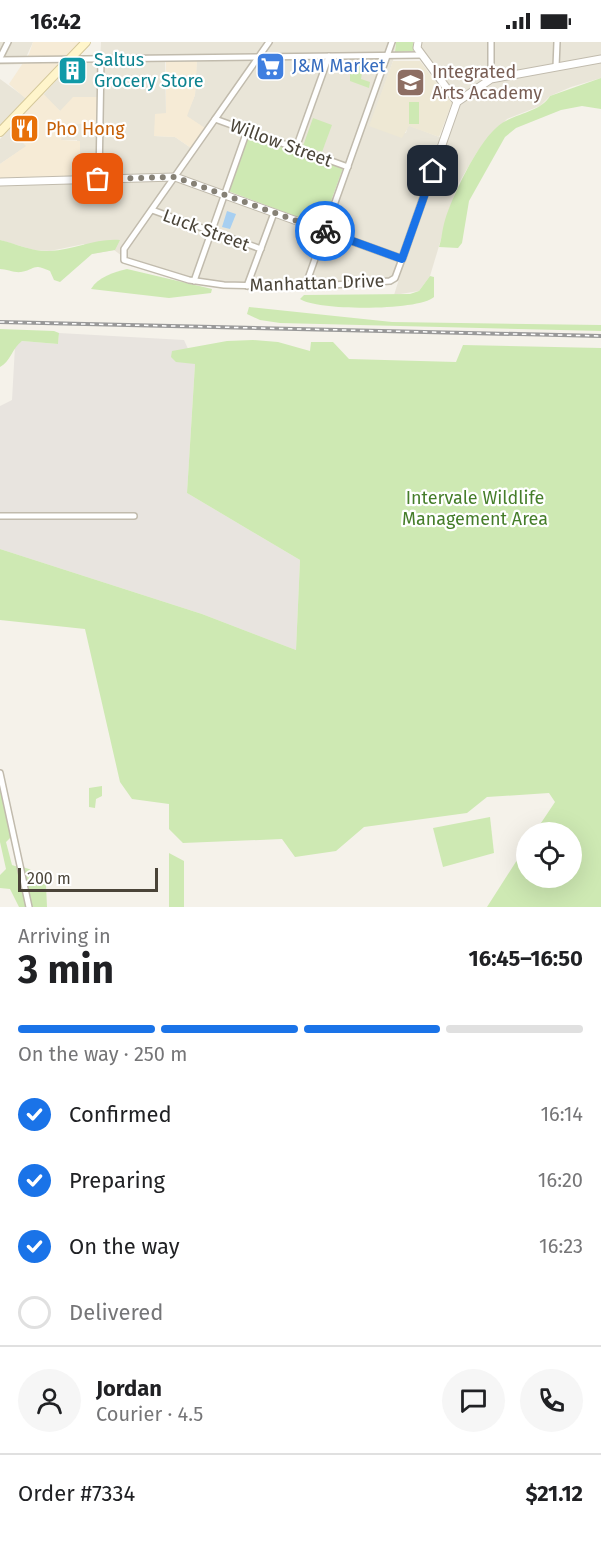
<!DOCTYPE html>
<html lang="en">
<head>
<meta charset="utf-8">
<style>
  body { margin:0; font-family:"Fira Sans",sans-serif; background:#f6f6f6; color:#202124; height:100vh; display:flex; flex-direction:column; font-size:22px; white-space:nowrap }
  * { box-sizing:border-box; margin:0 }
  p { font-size:20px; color:#757577 }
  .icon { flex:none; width:33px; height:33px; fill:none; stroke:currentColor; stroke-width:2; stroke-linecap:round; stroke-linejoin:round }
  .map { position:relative; height:865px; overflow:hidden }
  .drawer { display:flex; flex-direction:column; background:#fff; flex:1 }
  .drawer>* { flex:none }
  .tools { position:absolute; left:516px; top:780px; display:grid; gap:12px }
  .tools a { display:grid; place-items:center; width:66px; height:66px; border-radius:50%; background:#fff; box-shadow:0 6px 24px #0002; font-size:30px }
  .scale { position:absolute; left:18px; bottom:15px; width:140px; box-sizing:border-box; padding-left:6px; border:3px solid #4a4438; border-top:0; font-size:16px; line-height:21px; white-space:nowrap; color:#4a4438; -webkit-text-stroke:4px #fff; paint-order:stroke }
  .pin { position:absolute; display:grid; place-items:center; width:51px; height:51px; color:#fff; margin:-26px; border-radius:12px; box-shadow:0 3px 9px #0006 }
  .courier { position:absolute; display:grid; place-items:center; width:60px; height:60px; margin:-30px; border:4px solid #1a73e8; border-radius:50%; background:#fff; color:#222; box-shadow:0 2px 8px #0007 }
  .overview em { font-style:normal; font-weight:700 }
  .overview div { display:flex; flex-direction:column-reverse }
  .overview { display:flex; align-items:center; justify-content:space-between; height:102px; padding:0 18px }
  h1 { font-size:39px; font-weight:700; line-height:45px }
  .bar { display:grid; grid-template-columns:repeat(4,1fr); gap:9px 6px; align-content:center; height:72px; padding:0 18px }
  .bar i { height:8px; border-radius:4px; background:#e0e0e0 }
  .bar .current { background:#1a73e8 }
  .bar p { grid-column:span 4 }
  .line { display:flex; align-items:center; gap:15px; padding:0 18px; border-top:2px solid #e0e0e0 }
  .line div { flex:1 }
  .round { display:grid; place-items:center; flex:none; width:63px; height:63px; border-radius:32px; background:#f6f6f6 }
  ol { padding:0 18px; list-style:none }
  li { display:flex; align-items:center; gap:18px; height:66px }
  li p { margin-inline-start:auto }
  li .icon { padding:6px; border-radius:50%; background:#1a73e8; color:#fff; stroke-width:4 }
  li:last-child { color:#757577 }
  li i { width:33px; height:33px; border:3px solid #e0e0e0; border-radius:50% }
  .status { display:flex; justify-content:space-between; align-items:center; height:42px; padding:0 30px; background:#fff; direction:ltr }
  .status svg { height:16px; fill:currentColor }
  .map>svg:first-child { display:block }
  .residential { fill:#e9e5d8 }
  .commercial { fill:#f6ebd6 }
  .industrial { fill:#e8e4df }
  .education { fill:#eee8d4 }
  .green { fill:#cee9b3 }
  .water { fill:#a7cff1 }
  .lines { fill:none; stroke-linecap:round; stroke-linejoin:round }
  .minor-casing { stroke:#c1bbad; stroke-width:8 }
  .tertiary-casing { stroke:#c1bbad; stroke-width:9 }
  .secondary-casing { stroke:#d5c89a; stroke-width:10 }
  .minor { stroke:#fff; stroke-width:5 }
  .tertiary { stroke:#fff; stroke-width:7 }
  .secondary { stroke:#fff5cb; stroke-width:8 }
  .rail-casing { stroke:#999; stroke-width:4 }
  .rail { stroke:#fff; stroke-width:1.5; stroke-dasharray:4.5; stroke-linecap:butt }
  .done { stroke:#868176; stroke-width:6; stroke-dasharray:0 10.8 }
  .route { stroke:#1a73e8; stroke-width:8 }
  .labels { text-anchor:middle; stroke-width:4.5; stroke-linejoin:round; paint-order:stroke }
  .culture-label { font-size:18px; fill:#0d838f; stroke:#fff; text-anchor:start }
  .shop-label { font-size:18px; fill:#366cbe; stroke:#fff; text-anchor:start }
  .education-label { font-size:18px; fill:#785e54; stroke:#fff; text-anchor:start }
  .food-label { font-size:18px; fill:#c56008; stroke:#fff; text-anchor:start }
  .street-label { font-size:18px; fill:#4a4438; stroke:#fff }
  .park-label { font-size:18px; fill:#457d2a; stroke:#fff }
</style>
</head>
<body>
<div class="status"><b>16:42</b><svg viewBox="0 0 49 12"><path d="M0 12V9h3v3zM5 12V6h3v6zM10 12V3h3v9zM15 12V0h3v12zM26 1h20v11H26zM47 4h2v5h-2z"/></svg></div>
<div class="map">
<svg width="601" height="865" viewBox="0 0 601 865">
  <rect width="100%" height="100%" fill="#f5f2ea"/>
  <g class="residential">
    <path d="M 0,0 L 33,0 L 23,22 L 0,23 Z"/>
    <path d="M 101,0 L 396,0 L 393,19 L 370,84 L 406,91 L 408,83 L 447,98 L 459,65 L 458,57 L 420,5 L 420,0 L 601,0 L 601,36 L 571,45 L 550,54 L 540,64 L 507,77 L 477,110 L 457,144 L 430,234 L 419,249 L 394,253 L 406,215 L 322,184 L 343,126 L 250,92 L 227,151 L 180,134 L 210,90 L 186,74 L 195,53 L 197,13 L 165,14 L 166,71 L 154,94 L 175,95 L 191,106 L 174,132 L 96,133 L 80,121 L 77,98 L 61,98 L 63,83 L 60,69 L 43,53 L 72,21 L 100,21 Z"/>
    <path d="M 0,37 L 26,56 L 0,84 Z"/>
    <path d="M 10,87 L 27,104 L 0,122 L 0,97 Z"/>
    <path d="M 165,138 L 177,139 L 398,219 L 393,235 L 315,242 L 218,240 L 190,236 L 126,217 L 114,208 L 92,212 L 84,202 L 50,209 L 34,208 L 0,198 L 0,143 Z"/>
  </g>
  <g class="commercial">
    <path d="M 33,0 L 80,0 L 37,45 L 60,69 L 73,55 L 97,55 L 97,81 L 63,83 L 61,98 L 80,99 L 80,120 L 97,121 L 96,133 L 0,136 L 0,122 L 26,104 L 3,81 L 26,57 L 9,42 L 29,12 Z"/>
    <path d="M 197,19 L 195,53 L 187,74 L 205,86 L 191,106 L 175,95 L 154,94 L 155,72 L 166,71 L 166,20 Z"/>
  </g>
  <path class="industrial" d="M 59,291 L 184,298 L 195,322 L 187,451 L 300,518 L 296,608 L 202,572 L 0,507 L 0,364 L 12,358 L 15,304 L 22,299 L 58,302 Z"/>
  <path class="education" d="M 393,19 L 420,19 L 452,61 L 439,95 L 409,84 L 402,96 L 369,84 Z"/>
  <g class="green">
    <path d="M 396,0 L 413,0 L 413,9 L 395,10 Z"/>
    <path d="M 350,19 L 364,19 L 361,37 L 370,40 L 369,46 L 350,39 Z"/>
    <path d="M 601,36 L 601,67 L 582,64 L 561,68 L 516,86 L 505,95 L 469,159 L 462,201 L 458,206 L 439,205 C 442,196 442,188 445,178 C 453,153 476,104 496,86 C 511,71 539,72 550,54 Z"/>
    <rect x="409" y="60" width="10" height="22"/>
    <path d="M 313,76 L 332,83 L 322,110 L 303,104 Z"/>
    <path d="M 249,92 L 343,126 L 322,184 L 228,149 Z"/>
    <path d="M 0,198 C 17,202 33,210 50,209 C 74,208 96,196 120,198 L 115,208 L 92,212 L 60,240 L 54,238 L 50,229 C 32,221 37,227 21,230 C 15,231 6,227 0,227 Z"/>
    <path d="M 127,227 L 212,247 L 211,251 L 169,256 L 91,247 C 98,235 114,230 127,227 Z"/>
    <path d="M 430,234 L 434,235 L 434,255 C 419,269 317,269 300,257 L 304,253 L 410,252 L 419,249 Z"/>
    <path d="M 249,265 L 392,280 L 601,283 L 601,289 L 280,281 L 260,278 L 247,272 Z"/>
    <path d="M 0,287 L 54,289 L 59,291 L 58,302 L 22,299 C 12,306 11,319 0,325 Z"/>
    <path d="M 253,298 L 278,300 L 310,309 L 311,300 L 333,300 L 349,317 L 456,320 L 463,303 L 601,306 L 601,865 L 487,865 L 526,804 L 526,836 L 572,836 L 572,790 L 535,790 L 555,760 L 549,751 L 487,755 L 467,771 L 364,785 L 336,809 L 295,815 L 282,797 L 183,801 L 169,787 L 169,762 L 132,757 L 120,740 L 85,587 L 0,578 L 0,507 L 202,572 L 296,608 L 300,518 L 187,451 L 195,322 L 176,320 L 171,315 L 172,309 L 227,299 Z"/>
    <path d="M 102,744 L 102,754 L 96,757 L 95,766 L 89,765 L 89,746 Z"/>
    <path d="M 0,745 L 11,795 L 6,800 L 12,823 C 24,827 33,823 37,838 L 46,843 L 47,865 L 19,865 L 10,847 L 0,846 L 0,833 L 6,827 L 0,800 Z"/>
    <path d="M 490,775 L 494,811 L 443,825 L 433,786 Z"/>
    <path d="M 169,811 L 184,819 L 184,865 L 169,865 Z"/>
  </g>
  <path class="water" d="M 227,169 L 236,172 L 230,187 L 222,185 Z"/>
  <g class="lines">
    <defs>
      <g id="minor">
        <path d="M 269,0 L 124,207 L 124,218 L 189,238 L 224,243 L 305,245 L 390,239 L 395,236 L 402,217"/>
        <path d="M 0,16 L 8,0"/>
        <path d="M 0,18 L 422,13"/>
        <path d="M 556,25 L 557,0"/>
        <path d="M 491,37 L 491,0"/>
        <path d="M 215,77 L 348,125"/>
        <path d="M 296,106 L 329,14"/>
        <path d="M 99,137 L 101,17"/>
        <path d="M 152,168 L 261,207"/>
        <path d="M 194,239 L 247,89"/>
        <path d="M 247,244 L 274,171"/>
        <path d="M 305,245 L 392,0"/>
        <path d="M 0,474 L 134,474"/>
        <path d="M 0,731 L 29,865"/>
      </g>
      <g id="tertiary">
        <path d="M 418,0 L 417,6 L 457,60"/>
        <path d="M 0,140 L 175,135 L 402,217 L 457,60 L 491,37 L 601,17"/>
      </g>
      <path id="secondary" d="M 0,90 L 86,0"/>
    </defs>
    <use href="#minor" class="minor-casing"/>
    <use href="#tertiary" class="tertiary-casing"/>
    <use href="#secondary" class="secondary-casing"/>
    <use href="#minor" class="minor"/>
    <use href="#tertiary" class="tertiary"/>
    <use href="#secondary" class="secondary"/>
    <defs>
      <path id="rail" d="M 0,280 L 601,294"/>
    </defs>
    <use href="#rail" class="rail-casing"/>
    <use href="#rail" class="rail"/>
  </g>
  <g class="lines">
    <path class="done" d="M 98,137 L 175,135 L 325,189"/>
    <path class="route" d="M 325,189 L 402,217 L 433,129"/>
  </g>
  <defs>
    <symbol id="supermarket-square" viewBox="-11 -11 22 22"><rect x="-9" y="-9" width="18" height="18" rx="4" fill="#3f7fe0" stroke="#fff"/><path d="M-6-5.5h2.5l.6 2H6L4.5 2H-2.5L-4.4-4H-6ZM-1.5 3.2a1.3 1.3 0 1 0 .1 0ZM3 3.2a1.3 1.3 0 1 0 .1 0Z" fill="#fff"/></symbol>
    <symbol id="building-square" viewBox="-11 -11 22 22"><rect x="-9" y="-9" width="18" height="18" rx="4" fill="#0f9aa8" stroke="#fff"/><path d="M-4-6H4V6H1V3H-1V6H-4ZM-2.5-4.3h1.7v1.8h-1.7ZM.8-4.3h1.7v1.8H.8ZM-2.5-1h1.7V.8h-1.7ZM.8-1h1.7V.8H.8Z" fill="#fff"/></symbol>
    <symbol id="school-square" viewBox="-11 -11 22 22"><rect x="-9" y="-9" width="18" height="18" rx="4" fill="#8d6e63" stroke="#fff"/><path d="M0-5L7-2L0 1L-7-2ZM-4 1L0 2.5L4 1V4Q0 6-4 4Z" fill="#fff"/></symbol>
    <symbol id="restaurant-square" viewBox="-11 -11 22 22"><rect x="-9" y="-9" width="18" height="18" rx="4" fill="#e8710a" stroke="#fff"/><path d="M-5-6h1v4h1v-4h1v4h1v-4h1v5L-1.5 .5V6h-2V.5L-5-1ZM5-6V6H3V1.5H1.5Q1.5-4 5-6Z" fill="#fff"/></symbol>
  </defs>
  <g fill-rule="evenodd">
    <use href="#supermarket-square" x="254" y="8" width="33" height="33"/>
    <use href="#building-square" x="56" y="12" width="33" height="33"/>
    <use href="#school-square" x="394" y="24" width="33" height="33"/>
    <use href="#restaurant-square" x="8" y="70" width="33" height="33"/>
  </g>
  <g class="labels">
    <g class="culture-label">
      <text x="94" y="24">Saltus<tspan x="94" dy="21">Grocery Store</tspan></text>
    </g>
    <g class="shop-label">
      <text x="292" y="30">J&amp;M Market</text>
    </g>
    <g class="education-label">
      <text x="432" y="36">Integrated<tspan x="432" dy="21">Arts Academy</tspan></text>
    </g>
    <g class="food-label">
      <text x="46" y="93">Pho Hong</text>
    </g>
    <g class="street-label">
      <text transform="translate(281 101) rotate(20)" y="6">Willow Street</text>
      <text transform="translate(206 188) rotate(20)" y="6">Luck Street</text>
      <text transform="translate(317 241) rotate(-2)" y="6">Manhattan Drive</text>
    </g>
    <g class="park-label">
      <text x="475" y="462">Intervale Wildlife<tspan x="475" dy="21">Management Area</tspan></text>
    </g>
  </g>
</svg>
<div class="tools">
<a><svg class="icon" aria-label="locate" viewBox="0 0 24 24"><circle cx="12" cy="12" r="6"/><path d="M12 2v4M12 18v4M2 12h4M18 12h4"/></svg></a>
</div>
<div class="scale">200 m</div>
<div class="pin" style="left:98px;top:137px;background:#ea580c"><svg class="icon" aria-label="bag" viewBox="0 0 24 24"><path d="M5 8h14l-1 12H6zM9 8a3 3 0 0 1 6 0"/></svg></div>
<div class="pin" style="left:433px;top:129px;background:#1f2937"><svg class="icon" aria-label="home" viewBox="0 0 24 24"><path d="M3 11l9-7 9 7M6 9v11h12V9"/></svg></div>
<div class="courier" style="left:325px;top:189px"><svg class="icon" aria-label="bike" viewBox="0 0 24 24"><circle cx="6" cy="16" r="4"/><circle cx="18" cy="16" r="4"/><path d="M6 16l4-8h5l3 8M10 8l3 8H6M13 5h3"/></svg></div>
</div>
<section class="drawer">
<div class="overview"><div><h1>3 min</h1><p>Arriving in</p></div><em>16:45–16:50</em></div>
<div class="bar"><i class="current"></i><i class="current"></i><i class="current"></i><i></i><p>On the way · 250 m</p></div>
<ol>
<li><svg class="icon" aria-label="check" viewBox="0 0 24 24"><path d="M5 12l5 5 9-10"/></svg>Confirmed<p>16:14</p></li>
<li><svg class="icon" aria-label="check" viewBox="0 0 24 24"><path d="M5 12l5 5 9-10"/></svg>Preparing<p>16:20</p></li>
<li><svg class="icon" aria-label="check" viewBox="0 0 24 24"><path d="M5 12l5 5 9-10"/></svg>On the way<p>16:23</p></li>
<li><i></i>Delivered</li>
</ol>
<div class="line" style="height:108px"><a class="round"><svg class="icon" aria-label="person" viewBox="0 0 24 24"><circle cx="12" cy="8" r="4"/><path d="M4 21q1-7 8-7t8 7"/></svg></a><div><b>Jordan</b><p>Courier · 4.5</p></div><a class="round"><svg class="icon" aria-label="chat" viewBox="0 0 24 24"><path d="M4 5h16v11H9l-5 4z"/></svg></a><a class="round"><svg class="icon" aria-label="phone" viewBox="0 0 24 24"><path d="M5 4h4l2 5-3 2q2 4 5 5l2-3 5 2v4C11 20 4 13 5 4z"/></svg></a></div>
<div class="line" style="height:78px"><div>Order #7334</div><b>$21.12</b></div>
</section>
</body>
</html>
